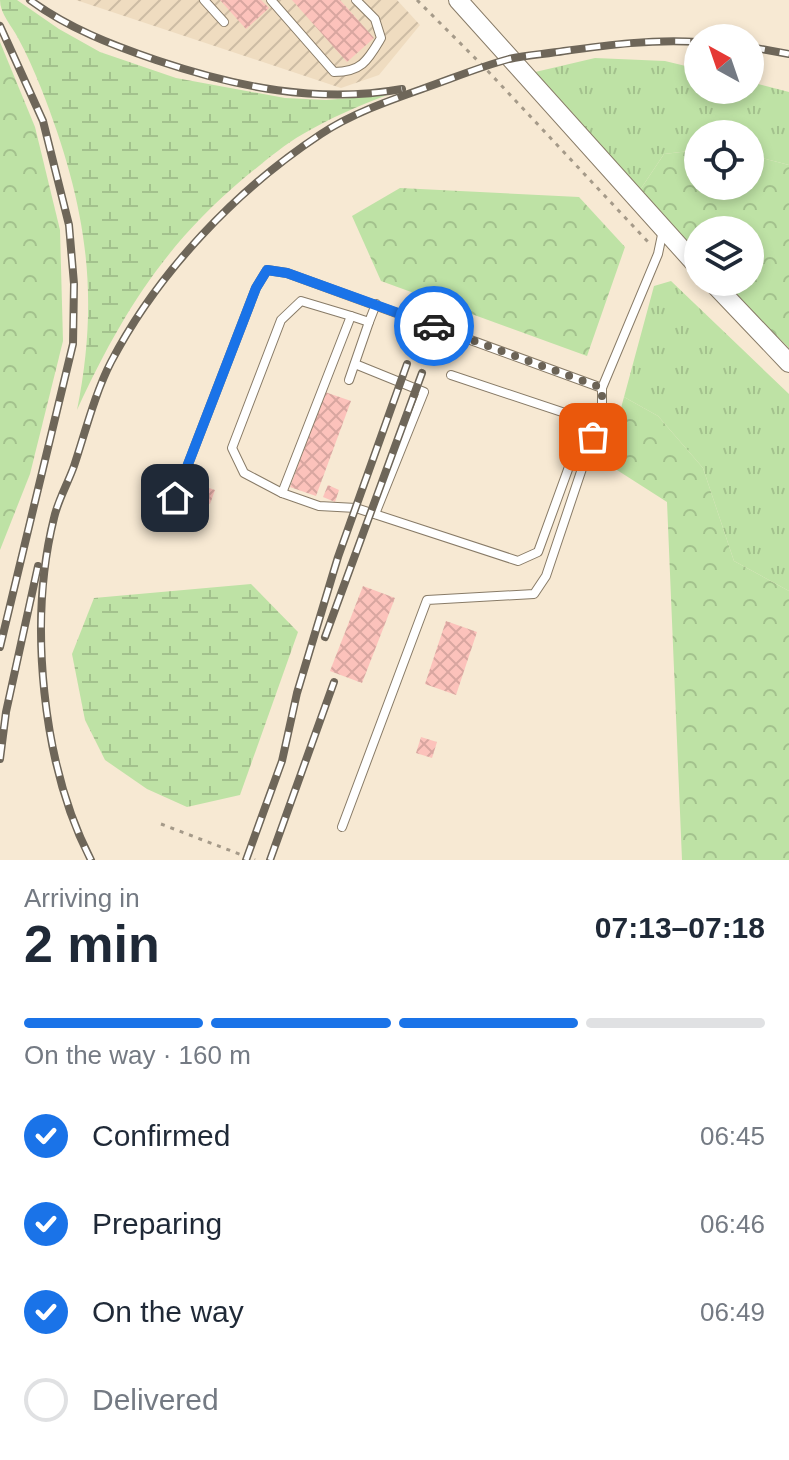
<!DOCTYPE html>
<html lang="en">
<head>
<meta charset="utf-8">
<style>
  body { margin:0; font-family:Arial,sans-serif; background:#f6f6f7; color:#1f2937; height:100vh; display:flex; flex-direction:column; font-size:30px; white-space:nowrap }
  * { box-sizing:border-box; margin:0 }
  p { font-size:26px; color:#747a83 }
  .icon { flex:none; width:44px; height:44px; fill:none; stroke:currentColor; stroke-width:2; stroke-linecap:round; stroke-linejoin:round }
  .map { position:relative; height:860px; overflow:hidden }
  .panel { display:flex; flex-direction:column; background:#fff; flex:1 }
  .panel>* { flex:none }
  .needle { width:52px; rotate:320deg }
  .buttons { position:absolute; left:684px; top:24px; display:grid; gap:16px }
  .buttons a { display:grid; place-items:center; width:80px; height:80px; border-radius:50%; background:#fff; box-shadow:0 4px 12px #0003; font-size:40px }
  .pin { position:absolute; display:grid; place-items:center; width:68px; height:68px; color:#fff; margin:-34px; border-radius:16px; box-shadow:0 4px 12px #0006 }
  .courier { position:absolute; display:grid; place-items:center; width:80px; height:80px; margin:-40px; border:6px solid #1a73e8; border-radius:50%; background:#fff; color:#222; box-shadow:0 2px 10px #0007 }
  .overview em { font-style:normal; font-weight:800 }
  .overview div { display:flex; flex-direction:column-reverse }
  .overview { display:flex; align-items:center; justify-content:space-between; height:136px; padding:0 24px }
  h1 { font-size:52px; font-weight:800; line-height:60px }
  .bar { display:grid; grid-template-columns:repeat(4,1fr); gap:12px 8px; align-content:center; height:96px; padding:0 24px }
  .bar i { height:10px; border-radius:6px; background:#e0e1e3 }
  .bar .active { background:#1a73e8 }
  .bar p { grid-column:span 4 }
  ol { padding:0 24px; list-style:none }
  li { display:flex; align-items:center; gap:24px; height:88px }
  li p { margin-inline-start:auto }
  li .icon { padding:8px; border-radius:50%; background:#1a73e8; color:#fff; stroke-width:4 }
  li:last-child { color:#747a83 }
  li i { width:44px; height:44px; border:4px solid #e0e1e3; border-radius:50% }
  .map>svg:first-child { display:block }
  .industrial { fill:url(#industrial-furrows) }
  .grass { fill:url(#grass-tufts) }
  .forest { fill:url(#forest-crowns) }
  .wetland { fill:url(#wetland-marsh) }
  .building { fill:url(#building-cross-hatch) }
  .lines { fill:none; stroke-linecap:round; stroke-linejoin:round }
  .service-casing { stroke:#887b67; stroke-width:10 }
  .tertiary-casing { stroke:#887b67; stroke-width:20 }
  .path { stroke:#a59a89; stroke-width:3; stroke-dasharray:4 6; stroke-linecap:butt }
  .service { stroke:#fff; stroke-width:8 }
  .tertiary { stroke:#fff; stroke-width:18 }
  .rail-casing { stroke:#6e6659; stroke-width:8 }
  .rail { stroke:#fff; stroke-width:5; stroke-dasharray:15; stroke-linecap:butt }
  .done { stroke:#6b6356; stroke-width:8; stroke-dasharray:0 14.4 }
  .route { stroke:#1a73e8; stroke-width:10 }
</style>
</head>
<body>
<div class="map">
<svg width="789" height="860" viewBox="0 0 789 860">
  <defs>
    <pattern id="industrial-furrows" width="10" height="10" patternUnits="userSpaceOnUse" patternTransform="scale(2)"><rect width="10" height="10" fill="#efdcc0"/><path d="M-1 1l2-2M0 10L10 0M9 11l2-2" fill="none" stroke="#cdbca4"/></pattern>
    <pattern id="grass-tufts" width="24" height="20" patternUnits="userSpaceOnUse" patternTransform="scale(2)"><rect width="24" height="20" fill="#bee2a5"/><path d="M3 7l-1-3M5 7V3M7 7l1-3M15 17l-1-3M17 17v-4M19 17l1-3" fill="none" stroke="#a3c18d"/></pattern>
    <pattern id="forest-crowns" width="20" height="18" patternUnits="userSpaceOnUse" patternTransform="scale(2)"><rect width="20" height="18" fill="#bee2a5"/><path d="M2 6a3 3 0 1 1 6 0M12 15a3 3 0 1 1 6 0" fill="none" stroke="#a3c18d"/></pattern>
    <pattern id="wetland-marsh" width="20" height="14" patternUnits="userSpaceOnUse" patternTransform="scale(2)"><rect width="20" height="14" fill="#bee2a5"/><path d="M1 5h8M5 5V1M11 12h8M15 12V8" fill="none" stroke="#a3c18d"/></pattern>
    <pattern id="building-cross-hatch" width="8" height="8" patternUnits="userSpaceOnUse" patternTransform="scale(2)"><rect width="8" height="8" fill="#fcc2bb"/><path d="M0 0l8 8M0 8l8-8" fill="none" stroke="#d8a6a0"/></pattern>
  </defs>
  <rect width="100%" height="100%" fill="#f7e9d3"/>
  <path class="industrial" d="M 76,0 L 397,0 L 420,25 L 379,75 L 341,88 Z"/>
  <g class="grass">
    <path d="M 595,58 L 665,61 L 698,69 L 698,90 L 750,90 L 750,82 L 789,92 L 789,165 L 750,155 L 750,134 L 698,134 L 698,150 L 664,154 L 638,193 L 531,73 Z"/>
    <path d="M 671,281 L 789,394 L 789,591 L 734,561 L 703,468 L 658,416 L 624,397 L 654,286 Z"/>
  </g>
  <g class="forest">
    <path d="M 0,42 L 35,127 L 60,230 L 63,341 L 30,474 L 0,550 Z"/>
    <path d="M 698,150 L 698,186 L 750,186 L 750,155 L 789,165 L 789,348 L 722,282 L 750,282 L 750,230 L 698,230 L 698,257 L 638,193 L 664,154 Z"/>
    <path d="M 400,188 L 579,197 L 625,247 L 587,356 L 381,281 L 352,216 Z"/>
    <path d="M 624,397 L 658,416 L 703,468 L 734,561 L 789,591 L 789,860 L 682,860 L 667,502 L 606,463 Z"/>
  </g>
  <g class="wetland">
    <path d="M 0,0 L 17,0 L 59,29 L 100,52 L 176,78 L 285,98 L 326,100 L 387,95 C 358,106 330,118 303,134 C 282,146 263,163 244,178 C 164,245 120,317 77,410 C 101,291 85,200 41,88 C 34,71 27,54 18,38 C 12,26 0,14 0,0 Z"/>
    <path d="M 251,584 L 298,632 L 240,795 L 187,807 L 147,789 L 105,760 L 85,720 L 72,654 L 94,598 Z"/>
  </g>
  <g class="building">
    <path d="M 220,0 L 261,0 L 269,8 L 246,29 Z"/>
    <path d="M 292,0 L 340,0 L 374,38 L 347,62 Z"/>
    <path d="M 325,392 L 351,401 L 316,496 L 290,487 Z"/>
    <path d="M 328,485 L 339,490 L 335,502 L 323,497 Z"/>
    <path d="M 203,486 L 215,490 L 210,504 L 198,500 Z"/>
    <path d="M 363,586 L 395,598 L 362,683 L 330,671 Z"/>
    <path d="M 446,621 L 477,632 L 456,695 L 425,684 Z"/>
    <path d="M 421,737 L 437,742 L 432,758 L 416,753 Z"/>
  </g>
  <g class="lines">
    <defs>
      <g id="service">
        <path d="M 204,0 L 224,22"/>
        <path d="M 271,0 L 334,72 C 362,72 368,60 381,38 L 375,19 L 356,0"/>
        <path d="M 351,316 L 301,301 L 281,320 L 232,448 L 244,473 L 282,493 L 319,506 L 356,508 L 518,561 L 538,552 L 586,420 L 451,375"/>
        <path d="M 355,364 L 424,392 L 375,514"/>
        <path d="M 349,380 L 369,322"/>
        <path d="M 282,493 L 351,316 L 369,322 L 376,304"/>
        <path d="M 175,498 L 256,288 L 267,270 L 287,273 L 602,388"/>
        <path d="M 342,827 L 427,600 L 534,594 L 546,576 L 602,409 L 602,388 L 658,254 L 663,230"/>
      </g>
      <g id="tertiary">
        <path d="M 458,0 L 698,267"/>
        <path d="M 712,282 L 789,363"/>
      </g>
    </defs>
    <use href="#service" class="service-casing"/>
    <use href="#tertiary" class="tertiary-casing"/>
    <g class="path">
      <path d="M 417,0 L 484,67 L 649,243"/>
      <path d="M 161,824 L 255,860"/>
    </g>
    <use href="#service" class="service"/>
    <use href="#tertiary" class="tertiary"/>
    <defs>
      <g id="rail">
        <path d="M 30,0 C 68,28 112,45 156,60 C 236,87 318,104 402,89"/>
        <path d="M 0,26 L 43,121 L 69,225 L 74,284 L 73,344 L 0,647"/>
        <path d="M 750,47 L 789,54"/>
        <path d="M 325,637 L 422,373"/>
        <path d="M 0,759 L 6,712 L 38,566"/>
        <path d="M 91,860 C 42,765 28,622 54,518 C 58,500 68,483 74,466 C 85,433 95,393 111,362 C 158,272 236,190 321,134 C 351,114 388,101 422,89 C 451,79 479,67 509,59 C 527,55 546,54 564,51 C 608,45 653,39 698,42"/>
        <path d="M 246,860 L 282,761 L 297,693 L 338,557 L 407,364"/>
        <path d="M 270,860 L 334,682"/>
      </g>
    </defs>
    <use href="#rail" class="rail-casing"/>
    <use href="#rail" class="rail"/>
  </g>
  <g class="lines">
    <path class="done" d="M 434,326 L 602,388 L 602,409 L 593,437"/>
    <path class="route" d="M 175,498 L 256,288 L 267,270 L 287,273 L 434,326"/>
  </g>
</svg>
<div class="buttons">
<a><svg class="needle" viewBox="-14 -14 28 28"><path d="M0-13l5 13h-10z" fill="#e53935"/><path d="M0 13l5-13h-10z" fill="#747a83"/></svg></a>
<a><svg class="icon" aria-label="locate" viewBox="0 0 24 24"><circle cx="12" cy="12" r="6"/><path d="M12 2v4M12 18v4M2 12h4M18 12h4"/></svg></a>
<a><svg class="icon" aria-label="layers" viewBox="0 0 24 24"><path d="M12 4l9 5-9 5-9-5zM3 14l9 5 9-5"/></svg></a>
</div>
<div class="pin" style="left:593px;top:437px;background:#ea580c"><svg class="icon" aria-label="bag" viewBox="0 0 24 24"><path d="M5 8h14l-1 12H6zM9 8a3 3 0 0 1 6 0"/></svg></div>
<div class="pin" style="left:175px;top:498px;background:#1f2937"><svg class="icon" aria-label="home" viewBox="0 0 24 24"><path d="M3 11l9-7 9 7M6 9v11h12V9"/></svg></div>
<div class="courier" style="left:434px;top:326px"><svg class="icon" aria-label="car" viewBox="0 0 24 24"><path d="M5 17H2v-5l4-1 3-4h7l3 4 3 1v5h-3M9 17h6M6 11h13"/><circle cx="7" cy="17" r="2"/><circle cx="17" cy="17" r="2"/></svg></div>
</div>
<section class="panel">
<div class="overview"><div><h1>2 min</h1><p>Arriving in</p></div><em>07:13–07:18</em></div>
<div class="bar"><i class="active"></i><i class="active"></i><i class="active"></i><i></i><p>On the way · 160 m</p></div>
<ol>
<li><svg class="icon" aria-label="check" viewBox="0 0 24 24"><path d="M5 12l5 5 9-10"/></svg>Confirmed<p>06:45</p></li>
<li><svg class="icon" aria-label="check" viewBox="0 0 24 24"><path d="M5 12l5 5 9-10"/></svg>Preparing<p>06:46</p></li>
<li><svg class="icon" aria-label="check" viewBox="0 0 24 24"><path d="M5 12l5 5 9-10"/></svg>On the way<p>06:49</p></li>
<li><i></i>Delivered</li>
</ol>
</section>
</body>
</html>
